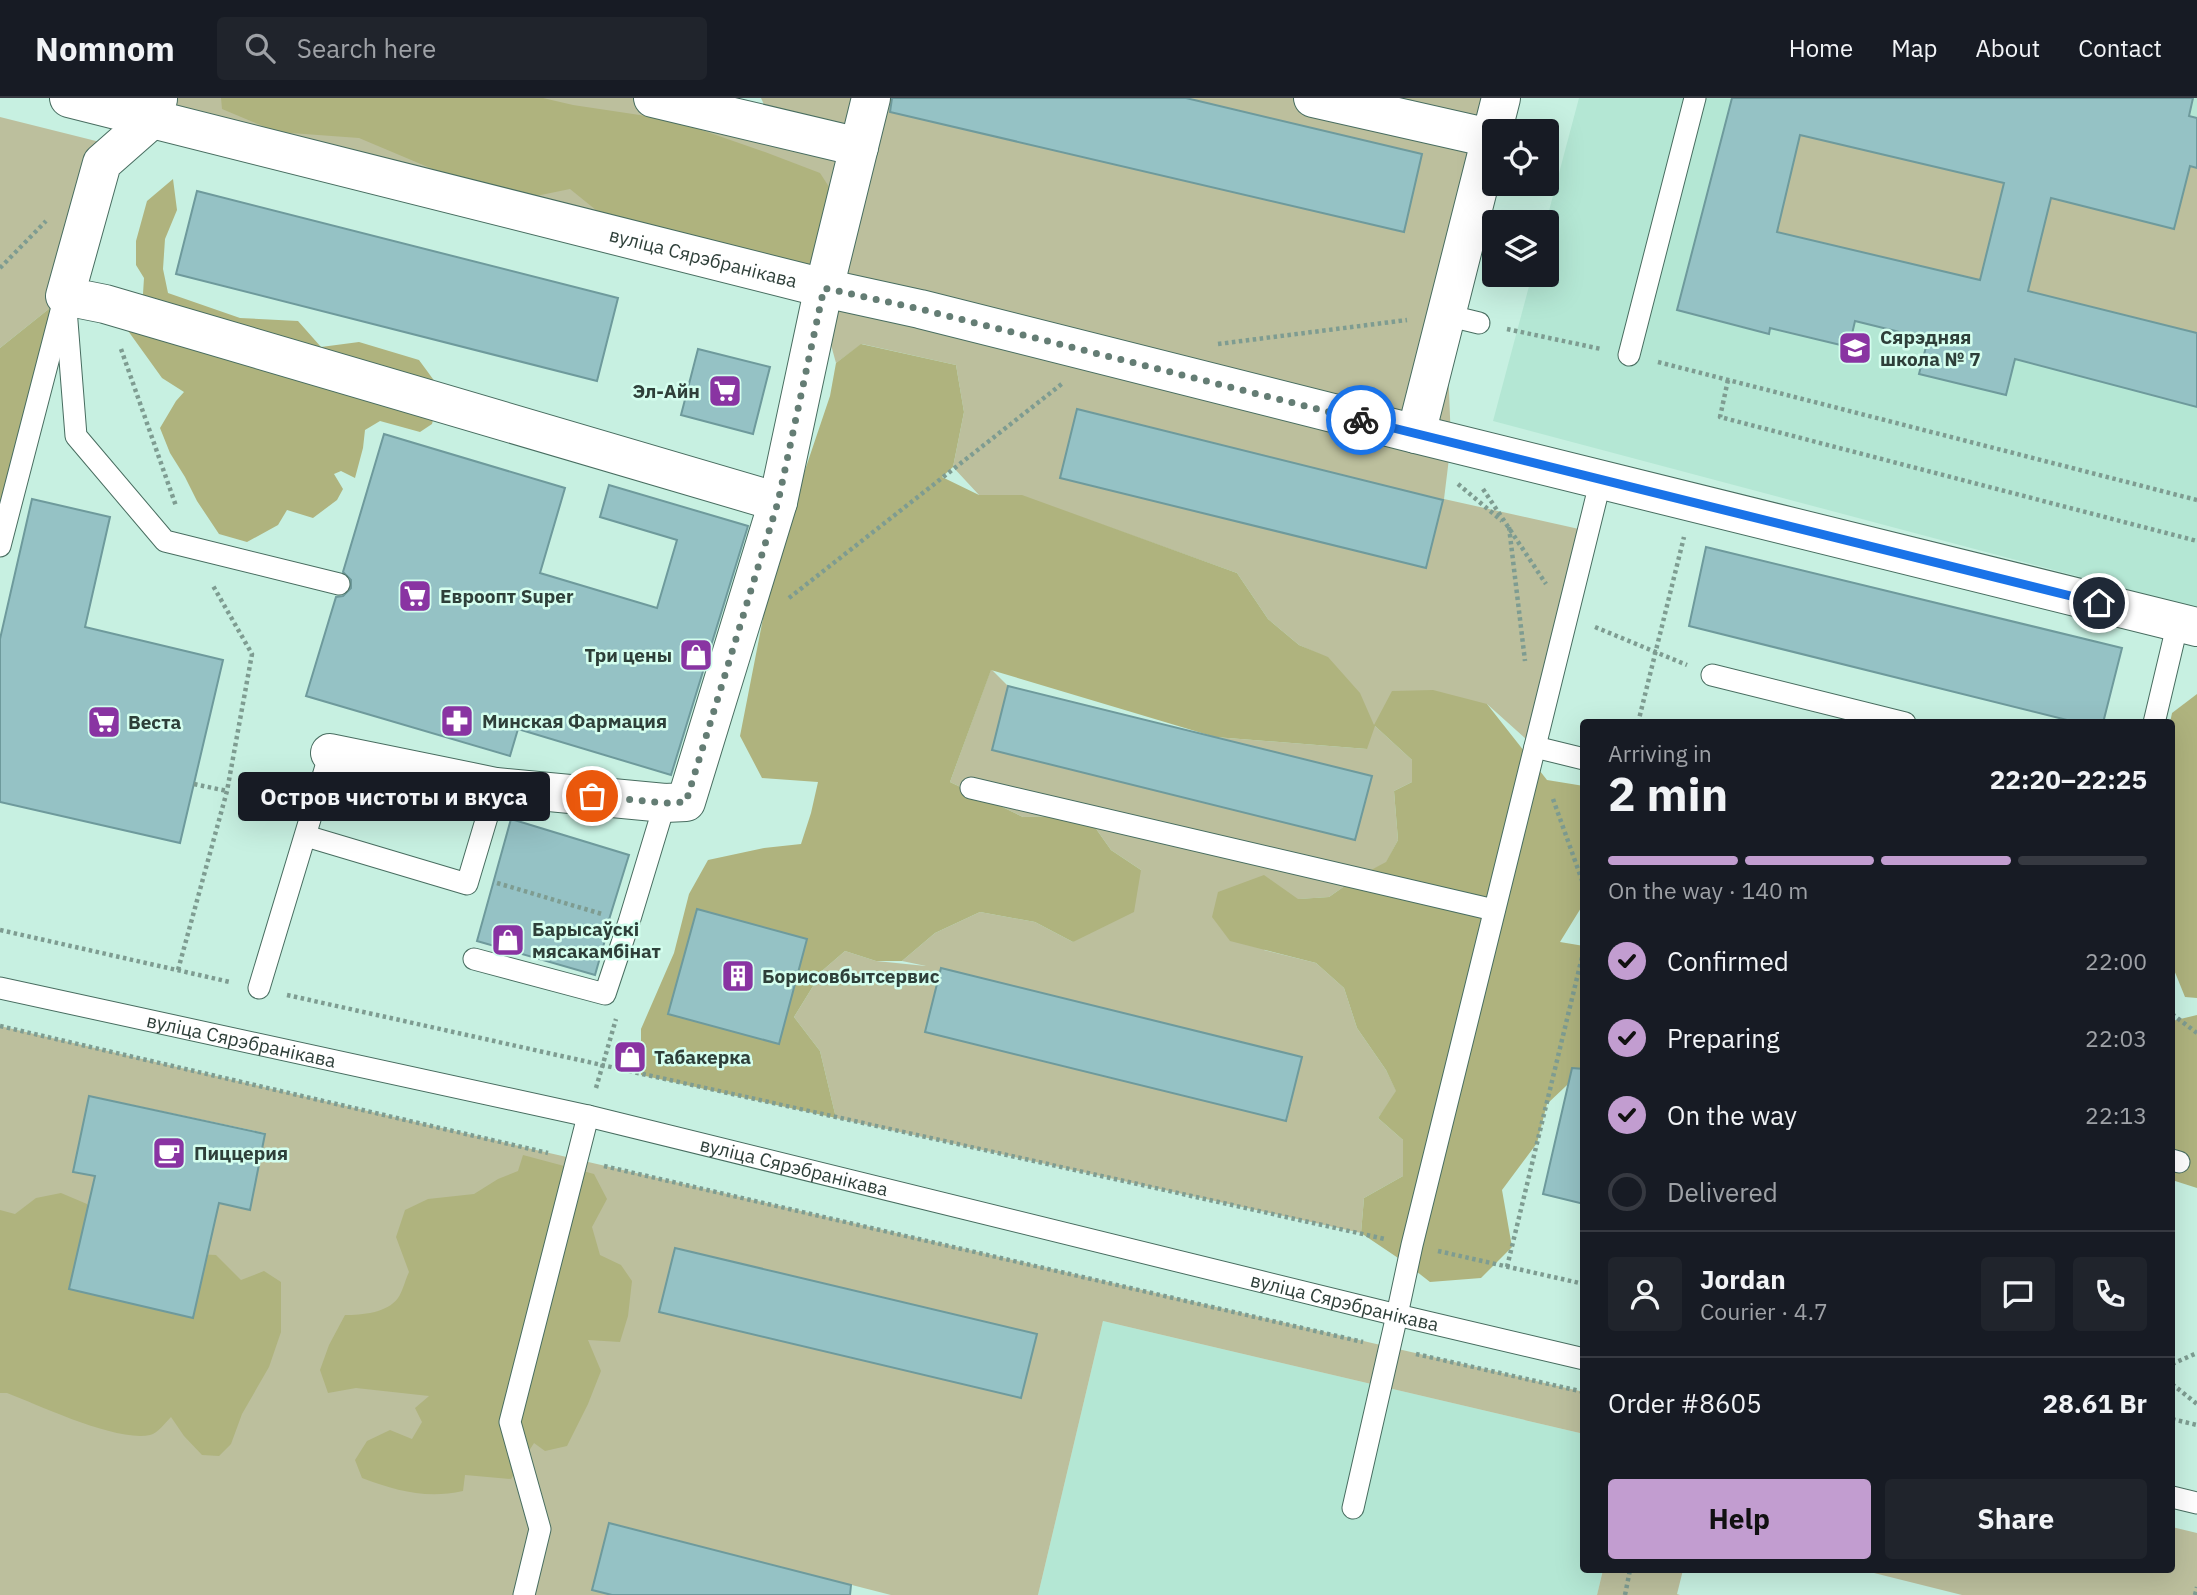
<!DOCTYPE html>
<html lang="en">
<head>
<meta charset="utf-8">
<style>
  body { margin:0; font-family:"IBM Plex Sans",sans-serif; background:#20242c; color:#f1f3f6; height:100vh; display:flex; flex-direction:column; font-size:26px; white-space:nowrap }
  * { box-sizing:border-box; margin:0 }
  p { font-size:23px; color:#9ea1a6 }
  .icon { flex:none; width:38px; height:38px; fill:none; stroke:currentColor; stroke-width:2; stroke-linecap:round; stroke-linejoin:round }
  .map { position:relative; flex:1; overflow:hidden }
  .side { position:absolute; left:1580px; top:621px; width:595px; height:854px; display:flex; flex-direction:column; background:#171b24; border-radius:7px; box-shadow:0 7px 28px #0002 }
  .side>* { flex:none }
  .buttons { position:absolute; left:1482px; top:21px; display:grid; gap:14px }
  .buttons a { display:grid; place-items:center; width:77px; height:77px; border-radius:7px; background:#171b24; box-shadow:0 7px 28px #0002; font-size:35px }
  .pin { position:absolute; display:grid; place-items:center; width:60px; height:60px; color:#fff; margin:-30px; border:4px solid #fff; border-radius:50%; box-shadow:0 2px 7px #0007 }
  .courier { position:absolute; display:grid; place-items:center; width:70px; height:70px; margin:-35px; border:5px solid #1a73e8; border-radius:50%; background:#fff; color:#222; box-shadow:0 2px 9px #0007 }
  .bubble { position:absolute; height:49px; border-radius:7px; background:#171b24; box-shadow:0 7px 28px #0002; font-size:23px; font-weight:700; line-height:49px; text-align:center }
  .summary em { font-style:normal; font-weight:700 }
  .summary div { display:flex; flex-direction:column-reverse }
  .summary { display:flex; align-items:center; justify-content:space-between; height:119px; padding:0 28px }
  h1 { font-size:46px; font-weight:700; line-height:52px }
  .bar { display:grid; grid-template-columns:repeat(4,1fr); gap:10px 7px; align-content:center; height:84px; padding:0 28px }
  .bar i { height:9px; border-radius:5px; background:#363941 }
  .bar .selected { background:#c29dd0 }
  .bar p { grid-column:span 4 }
  .line { display:flex; align-items:center; gap:18px; padding:0 28px; border-top:2px solid #363941 }
  .line div { flex:1 }
  .round { display:grid; place-items:center; flex:none; width:74px; height:74px; border-radius:7px; background:#20242c }
  ol { padding:0 28px; list-style:none }
  li { display:flex; align-items:center; gap:21px; height:77px }
  li p { margin-inline-start:auto }
  li .icon { padding:7px; border-radius:50%; background:#c29dd0; color:#111; stroke-width:4 }
  li:last-child { color:#9ea1a6 }
  li i { width:38px; height:38px; border:4px solid #363941; border-radius:50% }
  .button { display:flex; gap:14px; margin-top:auto; padding:14px 28px }
  .button a { flex:1; height:80px; border-radius:7px; background:#c29dd0; color:#111; font-size:28px; font-weight:700; line-height:80px; text-align:center }
  .button a+a { background:#20242c; color:#f1f3f6 }
  header { display:flex; align-items:center; gap:42px; box-sizing:border-box; height:98px; padding:0 35px; background:#171b24; border-bottom:2px solid #363941 }
  header strong { font-size:33px }
  nav { display:flex; gap:38px; margin-inline-start:auto; font-size:24px }
  .search { width:490px; height:63px; background:#20242c; display:flex; align-items:center; gap:18px; box-sizing:border-box; padding:0 24px; border-radius:7px; color:#9ea1a6; font-size:26px }
  .map>svg:first-child { display:block }
  .built { fill:#b4e7d4 }
  .green { fill:#bcbf9d; fill-rule:evenodd }
  .forest { fill:#afb37e }
  .building { fill:#95c2c5; stroke:#6e9a9c; stroke-width:2; fill-rule:evenodd }
  .lines { fill:none; stroke-linecap:round; stroke-linejoin:round }
  .service-casing { stroke:#486d60; stroke-width:23 }
  .minor-casing { stroke:#486d60; stroke-width:40 }
  .path { stroke:#7e9c91; stroke-width:4.5; stroke-dasharray:3.5 3.5; stroke-linecap:butt }
  .service { stroke:#fff; stroke-width:21 }
  .minor { stroke:#fff; stroke-width:38 }
  .done { stroke:#647d74; stroke-width:7; stroke-dasharray:0 12.6 }
  .route { stroke:#1a73e8; stroke-width:9 }
  .labels { text-anchor:middle; stroke-width:5; stroke-linejoin:round; paint-order:stroke }
  .street-label { font-size:19px; fill:#2e3f39; stroke:#d4feee }
  .poi-label { font-size:19px; font-weight:bold; fill:#2e3f39; stroke:#d4feee; text-anchor:start }
</style>
</head>
<body>
<header>
<strong>Nomnom</strong>
<div class="search"><svg class="icon" aria-label="search" viewBox="0 0 24 24"><circle cx="10" cy="10" r="6"/><path d="M15 15l6 6"/></svg>Search here</div>
<nav><a>Home</a><a>Map</a><a>About</a><a>Contact</a></nav>
</header>
<div class="map">
<svg width="2197" height="1497" viewBox="0 0 2197 1497">
  <rect width="100%" height="100%" fill="#c7f0e1"/>
  <g class="built">
    <path d="M 1579,0 L 2197,0 L 2197,510 L 1493,323 L 1532,177 L 1547,177 L 1546,124 Z"/>
    <path d="M 1103,1223 L 1584,1336 L 1584,1472 L 1603,1472 L 1597,1497 L 1038,1497 Z"/>
  </g>
  <g class="green">
    <path d="M 161,0 L 670,0 L 774,28 L 761,0 L 904,0 L 901,16 L 1403,134 L 1422,56 L 1186,0 L 1501,0 L 1446,217 L 1451,344 L 1444,401 L 1588,433 L 1535,649 L 1487,606 L 1375,628 L 1412,662 L 1412,684 L 1394,693 L 1398,742 L 1386,765 L 1356,780 L 1329,799 L 1299,801 L 1264,852 L 1316,865 L 1344,890 L 1357,930 L 1386,972 L 1397,994 L 1378,1020 L 1403,1042 L 1403,1078 L 1364,1100 L 1361,1135 L 836,1020 L 820,953 L 794,919 L 823,872 L 845,853 L 876,863 L 926,868 L 902,863 L 935,835 L 980,814 L 1035,824 L 1073,844 L 1141,772 L 1111,752 L 1087,718 L 1023,719 L 950,684 L 991,571 L 1008,588 L 992,652 L 1355,742 L 1371,678 L 1215,639 L 1367,651 L 1328,560 L 1299,547 L 1268,521 L 1237,475 L 1022,398 L 979,397 L 953,369 L 964,314 L 956,267 L 862,246 L 836,265 L 820,207 L 156,21 ZM 1077,312 L 1443,402 L 1426,470 L 1060,380 ZM 941,870 L 1302,959 L 1287,1022 L 926,934 Z"/>
    <path d="M 0,19 L 104,45 L 65,198 L 0,250 Z"/>
    <path d="M 1800,37 L 2004,85 L 1980,182 L 1777,134 Z"/>
    <path d="M 2190,68 L 2197,70 L 2197,235 L 2028,193 L 2051,100 Z"/>
    <path d="M 0,928 L 1584,1294 L 1584,1336 L 1103,1223 L 1038,1497 L 891,1497 L 609,1425 L 592,1491 L 612,1497 L 0,1497 ZM 90,998 L 265,1035 L 249,1111 L 73,1073 ZM 660,1214 L 1036,1237 L 1021,1300 Z"/>
    <path d="M 2172,1429 L 2197,1435 L 2197,1497 L 1962,1497 L 1862,1472 L 2172,1472 Z"/>
    <path d="M 1603,1472 L 1683,1472 L 1677,1496 L 1680,1497 L 1597,1497 Z"/>
  </g>
  <g class="forest">
    <path d="M 221,0 L 543,0 L 573,7 L 673,22 L 765,54 L 820,75 L 844,112 L 814,165 L 761,174 L 633,142 L 570,91 L 492,107 L 442,75 L 359,40 L 277,34 L 222,11 Z"/>
    <path d="M 173,81 L 177,112 L 165,141 L 163,171 L 168,195 L 240,220 L 298,223 L 321,249 L 359,244 L 419,262 L 441,292 L 432,326 L 420,334 L 380,323 L 365,332 L 363,350 L 355,380 L 341,373 L 334,376 L 343,391 L 337,402 L 313,420 L 287,412 L 278,427 L 247,444 L 219,436 L 197,403 L 185,379 L 170,355 L 160,330 L 176,303 L 184,294 L 162,280 L 126,230 L 124,199 L 143,196 L 144,180 L 136,167 L 136,143 L 147,103 Z"/>
    <path d="M 65,198 L 0,448 L 0,250 Z"/>
    <path d="M 861,246 L 956,267 L 964,314 L 953,369 L 942,379 L 979,397 L 1022,397 L 1237,475 L 1268,521 L 1299,547 L 1328,559 L 1360,595 L 1374,627 L 1392,593 L 1433,592 L 1487,606 L 1547,682 L 1584,688 L 1584,805 L 1560,844 L 1584,848 L 1584,971 L 1547,1006 L 1537,1045 L 1502,1092 L 1512,1149 L 1481,1180 L 1430,1184 L 1407,1166 L 1361,1135 L 1364,1100 L 1403,1078 L 1403,1042 L 1378,1020 L 1396,993 L 1386,972 L 1357,930 L 1344,890 L 1316,865 L 1230,843 L 1212,819 L 1218,794 L 1264,777 L 1298,801 L 1329,799 L 1356,780 L 1386,764 L 1398,742 L 1394,693 L 1412,684 L 1412,662 L 1375,628 L 1367,651 L 1215,639 L 991,572 L 950,684 L 1023,719 L 1087,718 L 1111,752 L 1141,772 L 1134,814 L 1073,844 L 1035,824 L 980,814 L 935,835 L 902,863 L 876,863 L 845,853 L 823,872 L 794,919 L 820,953 L 836,1020 L 641,977 L 641,931 L 674,855 L 689,796 L 708,762 L 764,750 L 801,746 L 811,715 L 818,684 L 762,680 L 740,638 L 774,464 L 830,298 L 836,265 Z"/>
    <path d="M 2197,596 L 2197,900 L 2185,899 L 2172,867 L 2170,625 L 2172,615 Z"/>
    <path d="M 2197,917 L 2197,1090 L 2172,1082 L 2172,923 Z"/>
    <path d="M 523,1057 L 594,1076 L 607,1101 L 592,1129 L 600,1157 L 621,1167 L 632,1183 L 628,1218 L 620,1244 L 588,1242 L 601,1273 L 588,1306 L 567,1348 L 545,1353 L 534,1345 L 511,1381 L 465,1377 L 463,1393 C 426,1401 397,1393 362,1380 L 355,1362 L 367,1343 L 390,1332 L 412,1341 L 422,1324 L 415,1310 L 429,1298 L 356,1290 L 328,1295 L 320,1272 L 329,1247 L 345,1217 C 362,1217 387,1215 398,1200 C 403,1193 405,1182 409,1174 L 396,1139 L 405,1112 L 428,1101 L 474,1096 L 498,1081 L 518,1073 Z"/>
    <path d="M 61,1095 L 87,1106 L 100,1124 L 195,1156 L 216,1157 L 241,1182 L 264,1173 L 281,1184 L 281,1234 L 269,1269 L 242,1316 L 231,1346 L 219,1358 L 202,1357 L 184,1338 L 171,1319 C 165,1325 158,1335 150,1337 C 116,1344 41,1308 7,1295 L 0,1295 L 0,1112 L 15,1116 L 36,1100 Z"/>
  </g>
  <g class="building">
    <path d="M 892,0 L 1186,0 L 1422,56 L 1404,134 L 890,14 Z"/>
    <path d="M 1732,0 L 2193,0 L 2189,18 L 2197,20 L 2197,70 L 2190,68 L 2174,131 L 2051,100 L 2028,193 L 2197,235 L 2197,309 L 2015,261 L 2006,297 L 1919,276 L 1928,241 L 1855,223 L 1849,249 L 1770,230 L 1769,236 L 1677,212 ZM 1800,37 L 2004,85 L 1980,182 L 1777,134 Z"/>
    <path d="M 197,93 L 618,200 L 597,283 L 176,176 Z"/>
    <path d="M 698,251 L 770,269 L 753,336 L 681,317 Z"/>
    <path d="M 1077,311 L 1443,402 L 1426,470 L 1060,380 Z"/>
    <path d="M 384,336 L 565,390 L 540,475 L 657,510 L 677,442 L 600,419 L 609,387 L 748,428 L 671,677 L 518,631 L 510,658 L 306,598 L 336,499 L 343,498 L 351,490 L 351,482 L 343,474 Z"/>
    <path d="M 32,401 L 110,419 L 85,529 L 223,562 L 180,745 L 0,704 L 0,541 Z"/>
    <path d="M 1706,449 L 2122,550 L 2103,625 L 2079,625 L 1689,528 Z"/>
    <path d="M 1008,588 L 1372,678 L 1355,742 L 992,652 Z"/>
    <path d="M 511,721 L 629,757 L 603,841 L 605,842 L 595,877 L 477,843 Z"/>
    <path d="M 697,811 L 807,841 L 779,946 L 668,916 Z"/>
    <path d="M 941,870 L 1302,959 L 1286,1023 L 925,934 Z"/>
    <path d="M 1572,970 L 1584,971 L 1584,1106 L 1543,1096 Z"/>
    <path d="M 89,998 L 265,1036 L 250,1112 L 219,1105 L 193,1220 L 69,1191 L 95,1078 L 73,1074 Z"/>
    <path d="M 675,1150 L 1037,1236 L 1021,1300 L 659,1214 Z"/>
    <path d="M 609,1425 L 851,1487 L 850,1497 L 612,1497 L 592,1492 Z"/>
  </g>
  <g class="lines">
    <defs>
      <g id="service">
        <path d="M 65,198 L 76,338 L 165,443 L 339,486"/>
        <path d="M 1446,217 L 1479,225"/>
        <path d="M 1629,257 L 1695,0"/>
        <path d="M 0,448 L 61,213"/>
        <path d="M 1712,577 L 1905,625"/>
        <path d="M 2154,625 L 2178,524"/>
        <path d="M 1535,649 L 1584,661"/>
        <path d="M 971,690 L 1494,812"/>
        <path d="M 306,738 L 467,786 L 496,689"/>
        <path d="M 474,861 L 605,896 L 629,824 L 665,705"/>
        <path id="s1" d="M 0,890 L 588,1018 L 1397,1217 L 1584,1261"/>
        <path d="M 259,890 L 330,655"/>
        <path d="M 2172,1062 L 2179,1064"/>
        <path d="M 2172,1399 L 2197,1405"/>
        <path d="M 1353,1410 L 1397,1217 L 1412,1147 L 1601,381"/>
        <path d="M 524,1497 L 540,1431 L 510,1324 L 588,1018"/>
      </g>
      <g id="minor">
        <path id="s2" d="M 69,0 L 824,190 L 920,211 L 1416,336 L 2197,529"/>
        <path d="M 653,0 L 859,49"/>
        <path d="M 1313,0 L 1490,40"/>
        <path d="M 158,1 L 152,21 L 102,65 L 65,198 L 105,206 L 778,404"/>
        <path d="M 1416,336 L 1501,0"/>
        <path d="M 330,655 L 496,689 L 665,705 L 686,704 L 778,404 L 820,207 L 871,0"/>
      </g>
    </defs>
    <use href="#service" class="service-casing"/>
    <use href="#minor" class="minor-casing"/>
    <g class="path">
      <path d="M 0,170 L 46,123"/>
      <path d="M 1507,231 L 1601,251"/>
      <path d="M 1218,246 L 1407,222"/>
      <path d="M 121,251 L 176,408"/>
      <path d="M 1658,264 L 2197,402"/>
      <path d="M 1728,282 L 1720,319 L 2197,443"/>
      <path d="M 1458,386 L 1502,423"/>
      <path d="M 1483,391 L 1546,486"/>
      <path d="M 1509,429 L 1525,563"/>
      <path d="M 789,500 L 1063,285"/>
      <path d="M 1595,529 L 1687,567"/>
      <path d="M 1638,625 L 1684,439"/>
      <path d="M 194,686 L 227,693"/>
      <path d="M 1553,701 L 1584,788"/>
      <path d="M 497,785 L 602,816"/>
      <path d="M 0,832 L 230,884"/>
      <path d="M 178,872 L 227,693 L 252,556 L 212,486"/>
      <path d="M 287,897 L 1385,1141"/>
      <path d="M 2172,916 L 2197,935"/>
      <path d="M 0,928 L 548,1055"/>
      <path d="M 596,990 L 616,921"/>
      <path d="M 604,1068 L 1363,1244"/>
      <path d="M 1438,1153 L 1584,1186"/>
      <path d="M 1507,1169 L 1584,851"/>
      <path d="M 1416,1256 L 1584,1294"/>
      <path d="M 2172,1266 L 2197,1255"/>
      <path d="M 2172,1286 L 2197,1306"/>
      <path d="M 2172,1321 L 2197,1327"/>
      <path d="M 1625,1497 L 1630,1472"/>
      <path d="M 2195,1497 L 2197,1489"/>
    </g>
    <use href="#service" class="service"/>
    <use href="#minor" class="minor"/>
  </g>
  <g class="lines">
    <path class="done" d="M 592,698 L 665,705 L 686,704 L 778,404 L 824,190 L 920,211 L 1361,322"/>
    <path class="route" d="M 1361,322 L 2099,505"/>
  </g>
  <defs>
    <symbol id="school-square" viewBox="-11 -11 22 22"><rect x="-9" y="-9" width="18" height="18" rx="4" fill="#8934a2" stroke="#d4feee"/><path d="M0-5L7-2L0 1L-7-2ZM-4 1L0 2.5L4 1V4Q0 6-4 4Z" fill="#fff"/></symbol>
    <symbol id="supermarket-square" viewBox="-11 -11 22 22"><rect x="-9" y="-9" width="18" height="18" rx="4" fill="#8934a2" stroke="#d4feee"/><path d="M-6-5.5h2.5l.6 2H6L4.5 2H-2.5L-4.4-4H-6ZM-1.5 3.2a1.3 1.3 0 1 0 .1 0ZM3 3.2a1.3 1.3 0 1 0 .1 0Z" fill="#fff"/></symbol>
    <symbol id="shop-square" viewBox="-11 -11 22 22"><rect x="-9" y="-9" width="18" height="18" rx="4" fill="#8934a2" stroke="#d4feee"/><path d="M-5-2.5h2.3a2.7 3.5 0 0 1 5.4 0H5L5.5 6h-11ZM-1.5-2.5h3a1.5 2.3 0 0 0-3 0Z" fill="#fff"/></symbol>
    <symbol id="pharmacy-square" viewBox="-11 -11 22 22"><rect x="-9" y="-9" width="18" height="18" rx="4" fill="#8934a2" stroke="#d4feee"/><path d="M-2-6h4v4h4v4h-4v4h-4v-4h-4v-4h4Z" fill="#fff"/></symbol>
    <symbol id="building-square" viewBox="-11 -11 22 22"><rect x="-9" y="-9" width="18" height="18" rx="4" fill="#8934a2" stroke="#d4feee"/><path d="M-4-6H4V6H1V3H-1V6H-4ZM-2.5-4.3h1.7v1.8h-1.7ZM.8-4.3h1.7v1.8H.8ZM-2.5-1h1.7V.8h-1.7ZM.8-1h1.7V.8H.8Z" fill="#fff"/></symbol>
    <symbol id="cafe-square" viewBox="-11 -11 22 22"><rect x="-9" y="-9" width="18" height="18" rx="4" fill="#8934a2" stroke="#d4feee"/><path d="M-5.5-4.5H6V0H3Q3 3.5 0 3.5H-2.5Q-5.5 3.5-5.5 0ZM3-3.2v2h1.7v-2ZM-6 4.5H4V6H-6Z" fill="#fff"/></symbol>
  </defs>
  <g fill-rule="evenodd">
    <use href="#school-square" x="1836" y="231" width="38" height="38"/>
    <use href="#supermarket-square" x="706" y="274" width="38" height="38"/>
    <use href="#supermarket-square" x="396" y="479" width="38" height="38"/>
    <use href="#shop-square" x="677" y="538" width="38" height="38"/>
    <use href="#pharmacy-square" x="438" y="604" width="38" height="38"/>
    <use href="#supermarket-square" x="85" y="605" width="38" height="38"/>
    <use href="#shop-square" x="489" y="823" width="38" height="38"/>
    <use href="#building-square" x="719" y="859" width="38" height="38"/>
    <use href="#shop-square" x="611" y="940" width="38" height="38"/>
    <use href="#cafe-square" x="150" y="1036" width="38" height="38"/>
  </g>
  <g class="labels">
    <g class="street-label">
      <text dy="7" stroke="none"><textPath href="#s2" startOffset="654">вуліца Сярэбранікава</textPath></text>
      <text dy="7" stroke="none"><textPath href="#s1" startOffset="247">вуліца Сярэбранікава</textPath></text>
      <text dy="7" stroke="none"><textPath href="#s1" startOffset="814">вуліца Сярэбранікава</textPath></text>
      <text dy="7" stroke="none"><textPath href="#s1" startOffset="1381">вуліца Сярэбранікава</textPath></text>
    </g>
    <g class="poi-label">
      <text x="1880" y="246">Сярэдняя<tspan x="1880" dy="22">школа № 7</tspan></text>
      <text x="700" y="300" text-anchor="end">Эл-Айн</text>
      <text x="440" y="505">Евроопт Super</text>
      <text x="672" y="564" text-anchor="end">Три цены</text>
      <text x="482" y="630">Минская Фармация</text>
      <text x="128" y="631">Веста</text>
      <text x="532" y="838">Барысаўскі<tspan x="532" dy="22">мясакамбінат</tspan></text>
      <text x="762" y="885">Борисовбытсервис</text>
      <text x="654" y="966">Табакерка</text>
      <text x="194" y="1062">Пиццерия</text>
    </g>
  </g>
</svg>
<div class="buttons">
<a><svg class="icon" aria-label="locate" viewBox="0 0 24 24"><circle cx="12" cy="12" r="6"/><path d="M12 2v4M12 18v4M2 12h4M18 12h4"/></svg></a>
<a><svg class="icon" aria-label="layers" viewBox="0 0 24 24"><path d="M12 4l9 5-9 5-9-5zM3 14l9 5 9-5"/></svg></a>
</div>
<div class="pin" style="left:592px;top:698px;background:#ea580c"><svg class="icon" aria-label="bag" viewBox="0 0 24 24"><path d="M5 8h14l-1 12H6zM9 8a3 3 0 0 1 6 0"/></svg></div>
<div class="pin" style="left:2099px;top:505px;background:#1f2937"><svg class="icon" aria-label="home" viewBox="0 0 24 24"><path d="M3 11l9-7 9 7M6 9v11h12V9"/></svg></div>
<div class="courier" style="left:1361px;top:322px"><svg class="icon" aria-label="bike" viewBox="0 0 24 24"><circle cx="6" cy="16" r="4"/><circle cx="18" cy="16" r="4"/><path d="M6 16l4-8h5l3 8M10 8l3 8H6M13 5h3"/></svg></div>
<div class="bubble" style="left:238px;top:674px;width:312px">Остров чистоты и вкуса</div>
<section class="side">
<div class="summary"><div><h1>2 min</h1><p>Arriving in</p></div><em>22:20–22:25</em></div>
<div class="bar"><i class="selected"></i><i class="selected"></i><i class="selected"></i><i></i><p>On the way · 140 m</p></div>
<ol>
<li><svg class="icon" aria-label="check" viewBox="0 0 24 24"><path d="M5 12l5 5 9-10"/></svg>Confirmed<p>22:00</p></li>
<li><svg class="icon" aria-label="check" viewBox="0 0 24 24"><path d="M5 12l5 5 9-10"/></svg>Preparing<p>22:03</p></li>
<li><svg class="icon" aria-label="check" viewBox="0 0 24 24"><path d="M5 12l5 5 9-10"/></svg>On the way<p>22:13</p></li>
<li><i></i>Delivered</li>
</ol>
<div class="line" style="height:126px"><a class="round"><svg class="icon" aria-label="person" viewBox="0 0 24 24"><circle cx="12" cy="8" r="4"/><path d="M4 21q1-7 8-7t8 7"/></svg></a><div><b>Jordan</b><p>Courier · 4.7</p></div><a class="round"><svg class="icon" aria-label="chat" viewBox="0 0 24 24"><path d="M4 5h16v11H9l-5 4z"/></svg></a><a class="round"><svg class="icon" aria-label="phone" viewBox="0 0 24 24"><path d="M5 4h4l2 5-3 2q2 4 5 5l2-3 5 2v4C11 20 4 13 5 4z"/></svg></a></div>
<div class="line" style="height:91px"><div>Order #8605</div><b>28.61 Br</b></div>
<div class="button"><a>Help</a><a>Share</a></div>
</section>
</div>
</body>
</html>
